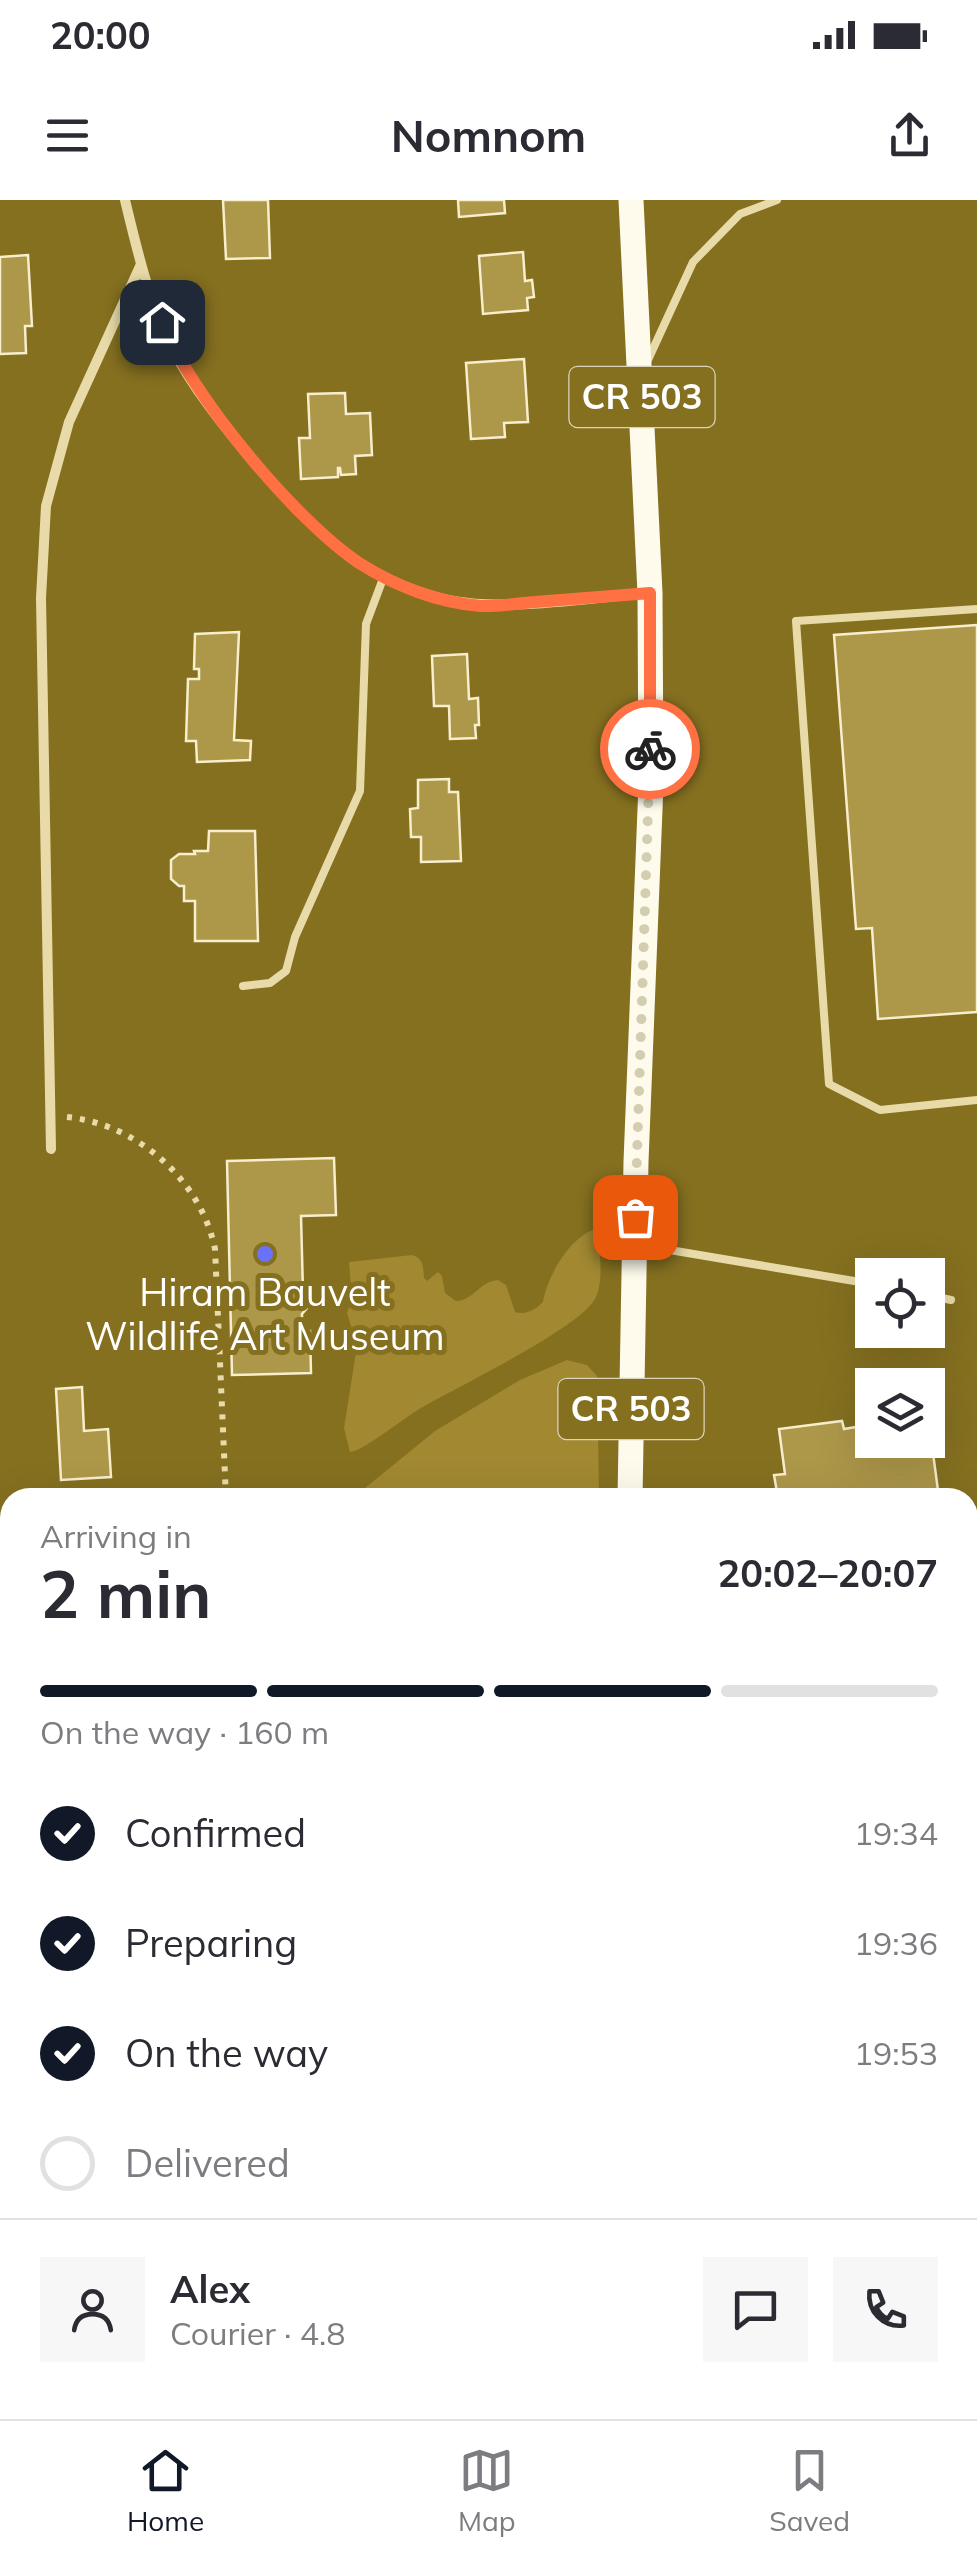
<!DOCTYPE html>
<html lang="en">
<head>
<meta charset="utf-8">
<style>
  body { margin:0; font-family:Mulish,sans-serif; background:#f7f7f7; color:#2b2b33; height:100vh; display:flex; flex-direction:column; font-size:38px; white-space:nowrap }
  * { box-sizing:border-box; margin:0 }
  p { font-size:32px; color:#7c7c81 }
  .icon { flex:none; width:55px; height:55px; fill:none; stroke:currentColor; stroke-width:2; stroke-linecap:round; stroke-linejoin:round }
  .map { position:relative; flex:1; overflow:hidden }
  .side { position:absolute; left:0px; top:1288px; width:978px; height:932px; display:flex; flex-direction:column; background:#fff; border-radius:30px 30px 0 0; box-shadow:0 10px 40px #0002 }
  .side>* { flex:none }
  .controls { position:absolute; left:855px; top:1058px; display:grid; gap:20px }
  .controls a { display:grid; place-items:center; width:90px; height:90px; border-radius:0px; background:#fff; box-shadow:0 10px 40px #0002; font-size:50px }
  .pin { position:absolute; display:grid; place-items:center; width:85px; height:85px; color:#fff; margin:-42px; border-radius:20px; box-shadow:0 5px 15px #0006 }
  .courier { position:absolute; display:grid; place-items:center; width:100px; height:100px; margin:-50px; border:8px solid #ff7043; border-radius:50%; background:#fff; color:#222; box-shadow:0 2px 12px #0007 }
  .overview em { font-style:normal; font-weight:700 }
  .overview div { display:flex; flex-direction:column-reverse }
  .overview { display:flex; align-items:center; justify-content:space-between; height:170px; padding:0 40px }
  h1 { font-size:65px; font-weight:700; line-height:75px }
  .bar { display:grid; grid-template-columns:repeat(4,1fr); gap:15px 10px; align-content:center; height:120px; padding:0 40px }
  .bar i { height:12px; border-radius:8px; background:#e1e1e2 }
  .bar .active { background:#111827 }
  .bar p { grid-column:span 4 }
  .line { display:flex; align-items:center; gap:25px; padding:0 40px; border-top:2px solid #e1e1e2 }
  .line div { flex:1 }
  .round { display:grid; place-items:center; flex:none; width:105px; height:105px; border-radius:0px; background:#f7f7f7 }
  ol { padding:0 40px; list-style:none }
  li { display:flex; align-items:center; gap:30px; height:110px }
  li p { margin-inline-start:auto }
  li .icon { padding:10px; border-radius:50%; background:#111827; color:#fff; stroke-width:4 }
  li:last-child { color:#7c7c81 }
  li i { width:55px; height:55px; border:5px solid #e1e1e2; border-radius:50% }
  .status { display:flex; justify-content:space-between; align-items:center; height:70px; padding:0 50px; background:#fff; direction:ltr }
  .status svg { height:28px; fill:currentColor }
  header { display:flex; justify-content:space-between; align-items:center; height:130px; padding:0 40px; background:#fff; font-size:45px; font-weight:700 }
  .tabs { display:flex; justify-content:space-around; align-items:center; height:140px; border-top:2px solid #e1e1e2; background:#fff; font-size:28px; color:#7c7c81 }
  .tabs a { display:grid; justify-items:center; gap:5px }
  .tabs .active { color:#111827 }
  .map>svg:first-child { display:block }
  .green { fill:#a18831 }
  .building { fill:#ad9749; stroke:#f7eecd; stroke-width:2.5 }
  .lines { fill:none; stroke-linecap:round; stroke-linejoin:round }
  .path { stroke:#e9dba9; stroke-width:6; stroke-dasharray:5 8; stroke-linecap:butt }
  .service { stroke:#e9dba9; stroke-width:8 }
  .minor { stroke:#e9dba9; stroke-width:10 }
  .primary { stroke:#fefbec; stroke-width:25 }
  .done { stroke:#d4cdb1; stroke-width:10; stroke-dasharray:0 18 }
  .route { stroke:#ff7043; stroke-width:12 }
  .poi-dot { fill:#6a72f7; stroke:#857020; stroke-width:4 }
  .labels { text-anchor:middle; stroke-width:10; stroke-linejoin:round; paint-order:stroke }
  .shield { fill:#857020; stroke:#dad4bc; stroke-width:2.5 }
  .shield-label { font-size:35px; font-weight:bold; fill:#fff }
  .poi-label { font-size:38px; fill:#fff; stroke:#857020 }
</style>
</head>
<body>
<div class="status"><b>20:00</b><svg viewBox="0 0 49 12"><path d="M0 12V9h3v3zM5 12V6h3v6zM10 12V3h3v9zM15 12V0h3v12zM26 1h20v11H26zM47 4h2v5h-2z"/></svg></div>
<header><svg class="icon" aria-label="menu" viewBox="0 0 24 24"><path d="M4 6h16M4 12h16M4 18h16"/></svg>Nomnom<svg class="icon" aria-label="share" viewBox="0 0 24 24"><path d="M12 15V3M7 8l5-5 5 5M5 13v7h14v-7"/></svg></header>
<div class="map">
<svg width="977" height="2219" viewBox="0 0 977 2219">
  <rect width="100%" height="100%" fill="#857020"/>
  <g class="green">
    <path d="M 595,1029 L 599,1034 C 599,1053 605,1086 593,1102 C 571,1132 458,1187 421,1208 C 405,1217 362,1252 350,1252 L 344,1228 L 357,1146 L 347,1113 L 352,1099 L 349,1062 L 412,1055 C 424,1059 423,1066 424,1078 L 427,1081 L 438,1072 L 442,1076 L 445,1093 L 456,1101 C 473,1101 480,1081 498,1080 L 506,1085 L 515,1112 C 527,1115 535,1110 543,1102 C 547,1077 569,1038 595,1029 Z"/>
    <path d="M 567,1160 L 587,1165 L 597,1176 L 599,1297 L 354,1297 L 435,1231 L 520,1180 Z"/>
  </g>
  <g class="building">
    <path d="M 223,0 L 268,0 L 270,58 L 226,59 Z"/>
    <path d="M 458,0 L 504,0 L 505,13 L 459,17 Z"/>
    <path d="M 523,52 L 525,81 L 532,80 L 534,97 L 527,98 L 528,110 L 483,114 L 479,56 Z"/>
    <path d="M 28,55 L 32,126 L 25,126 L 26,153 L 0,154 L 0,57 Z"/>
    <path d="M 524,159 L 528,222 L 504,223 L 505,237 L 471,239 L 466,163 Z"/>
    <path d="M 345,193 L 346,214 L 370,213 L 372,255 L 355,256 L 356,274 L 341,275 L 340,268 L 338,268 L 338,277 L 301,279 L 299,238 L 310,238 L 308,194 Z"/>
    <path d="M 977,425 L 977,812 L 878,819 L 872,728 L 856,729 L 834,435 Z"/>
    <path d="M 239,432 L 234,540 L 251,541 L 250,560 L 197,562 L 196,541 L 186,541 L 188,479 L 199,479 L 199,469 L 194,469 L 195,434 Z"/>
    <path d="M 467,454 L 469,499 L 478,498 L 479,525 L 475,525 L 476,538 L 450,539 L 449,506 L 434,506 L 432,456 Z"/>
    <path d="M 449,579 L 449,592 L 458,592 L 461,661 L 421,662 L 421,637 L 411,637 L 410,609 L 418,608 L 418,580 Z"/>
    <path d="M 209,631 L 255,631 L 258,741 L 195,741 L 195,701 L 184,701 L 184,686 L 179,686 L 171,679 L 171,660 L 179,654 L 195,654 L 194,651 L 208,651 Z"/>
    <path d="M 334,958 L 336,1015 L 301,1016 L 303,1092 L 308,1098 L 308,1107 L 302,1114 L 302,1131 L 310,1131 L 311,1173 L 232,1175 L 227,961 Z"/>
    <path d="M 82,1187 L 84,1231 L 108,1229 L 111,1277 L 61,1280 L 56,1189 Z"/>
    <path d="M 872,1216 L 872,1240 L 920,1240 L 922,1255 L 933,1253 L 939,1298 L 778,1298 L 774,1275 L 785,1274 L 779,1229 L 842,1221 L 844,1229 L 862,1226 L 861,1218 Z"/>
    <path d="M 977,1815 L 977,2219 L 887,2219 L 885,2210 L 968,2210 L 968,1816 Z"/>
    <path d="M 0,2187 L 10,2189 L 10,2210 L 100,2210 L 98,2219 L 0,2219 Z"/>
    <path d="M 229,2210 L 279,2210 L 277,2219 L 227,2219 Z"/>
    <path d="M 394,2210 L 452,2210 L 462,2212 L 461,2219 L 393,2219 Z"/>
  </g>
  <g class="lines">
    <path class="path" d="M 67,917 C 137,924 201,980 215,1049 L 226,1298"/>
    <g class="service">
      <path d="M 647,162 L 693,62 L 740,14 L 777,0"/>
      <path d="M 977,409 L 796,421 L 829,884 L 880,910 L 977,900"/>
      <path d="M 243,786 L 270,783 L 286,771 L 295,737 L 360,591 L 366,424 L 384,376"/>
      <path d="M 640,1045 L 872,1084"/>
      <path d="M 928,1095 L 951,1100"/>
      <path d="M 968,1668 L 977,1667"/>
      <path d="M 968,1734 L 977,1733"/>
    </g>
    <g class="minor">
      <path d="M 125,0 C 137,50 150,106 174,152 C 207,213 302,326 360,363 C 383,378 410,390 436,397 C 497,414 584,398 649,393"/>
      <path d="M 51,949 L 41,398 L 46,306 L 69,222 L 141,64"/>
    </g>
    <g class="primary">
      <path d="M 630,1298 L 636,962 L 651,584 L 650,393 L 631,0"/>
      <path d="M 731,2210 L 732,2219"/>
    </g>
  </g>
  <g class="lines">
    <path class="done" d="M 635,1017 L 650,549"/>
    <path class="route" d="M 162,122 C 190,194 295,320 359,363 C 395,386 439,403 481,406 C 499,407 517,403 535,402 C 573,399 611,396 650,393 L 650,549"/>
  </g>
  <circle class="poi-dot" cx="265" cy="1054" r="10"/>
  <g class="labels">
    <g class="shield">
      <rect x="569.5" y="167" width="145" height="60" rx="8"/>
      <rect x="558.5" y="1179" width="145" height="60" rx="8"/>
    </g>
    <g class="shield-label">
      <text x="642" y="209">CR 503</text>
      <text x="631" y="1221">CR 503</text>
    </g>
    <g class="poi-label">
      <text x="265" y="1106">Hiram Bauvelt<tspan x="265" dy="44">Wildlife Art Museum</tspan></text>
    </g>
  </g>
</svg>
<div class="controls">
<a><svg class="icon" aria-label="locate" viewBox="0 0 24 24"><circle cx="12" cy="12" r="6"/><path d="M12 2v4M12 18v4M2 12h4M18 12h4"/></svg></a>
<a><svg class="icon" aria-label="layers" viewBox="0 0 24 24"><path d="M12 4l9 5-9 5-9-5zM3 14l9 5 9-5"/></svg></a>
</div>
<div class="pin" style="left:635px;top:1017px;background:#ea580c"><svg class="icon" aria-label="bag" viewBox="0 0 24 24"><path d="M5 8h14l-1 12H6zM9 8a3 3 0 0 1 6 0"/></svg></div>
<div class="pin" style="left:162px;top:122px;background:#1f2937"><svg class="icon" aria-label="home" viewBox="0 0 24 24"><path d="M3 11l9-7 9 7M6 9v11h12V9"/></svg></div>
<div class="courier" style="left:650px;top:549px"><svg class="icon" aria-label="bike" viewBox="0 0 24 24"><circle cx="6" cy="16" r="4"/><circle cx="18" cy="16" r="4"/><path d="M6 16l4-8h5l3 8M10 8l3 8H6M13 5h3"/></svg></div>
<section class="side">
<div class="overview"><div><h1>2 min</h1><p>Arriving in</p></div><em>20:02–20:07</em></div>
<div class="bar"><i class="active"></i><i class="active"></i><i class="active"></i><i></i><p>On the way · 160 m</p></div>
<ol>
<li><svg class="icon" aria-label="check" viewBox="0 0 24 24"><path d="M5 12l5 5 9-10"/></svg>Confirmed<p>19:34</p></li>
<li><svg class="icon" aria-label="check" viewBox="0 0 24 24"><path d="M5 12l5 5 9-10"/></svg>Preparing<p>19:36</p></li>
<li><svg class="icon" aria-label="check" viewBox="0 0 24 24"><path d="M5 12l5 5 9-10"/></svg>On the way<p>19:53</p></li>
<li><i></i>Delivered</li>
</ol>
<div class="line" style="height:180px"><a class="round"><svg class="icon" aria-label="person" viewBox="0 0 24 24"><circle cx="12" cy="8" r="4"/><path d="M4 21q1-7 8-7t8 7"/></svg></a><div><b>Alex</b><p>Courier · 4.8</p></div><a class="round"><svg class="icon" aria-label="chat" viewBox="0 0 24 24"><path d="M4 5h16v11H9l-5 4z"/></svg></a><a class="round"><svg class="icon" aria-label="phone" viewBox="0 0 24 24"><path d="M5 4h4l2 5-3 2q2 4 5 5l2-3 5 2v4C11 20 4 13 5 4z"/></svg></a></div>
</section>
</div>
<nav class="tabs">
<a class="active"><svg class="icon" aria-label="home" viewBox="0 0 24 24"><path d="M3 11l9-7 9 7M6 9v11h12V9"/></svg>Home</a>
<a><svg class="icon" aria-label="map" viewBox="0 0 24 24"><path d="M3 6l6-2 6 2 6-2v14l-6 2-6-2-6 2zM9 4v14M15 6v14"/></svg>Map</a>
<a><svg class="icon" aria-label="saved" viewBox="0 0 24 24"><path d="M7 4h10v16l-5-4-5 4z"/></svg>Saved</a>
</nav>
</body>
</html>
